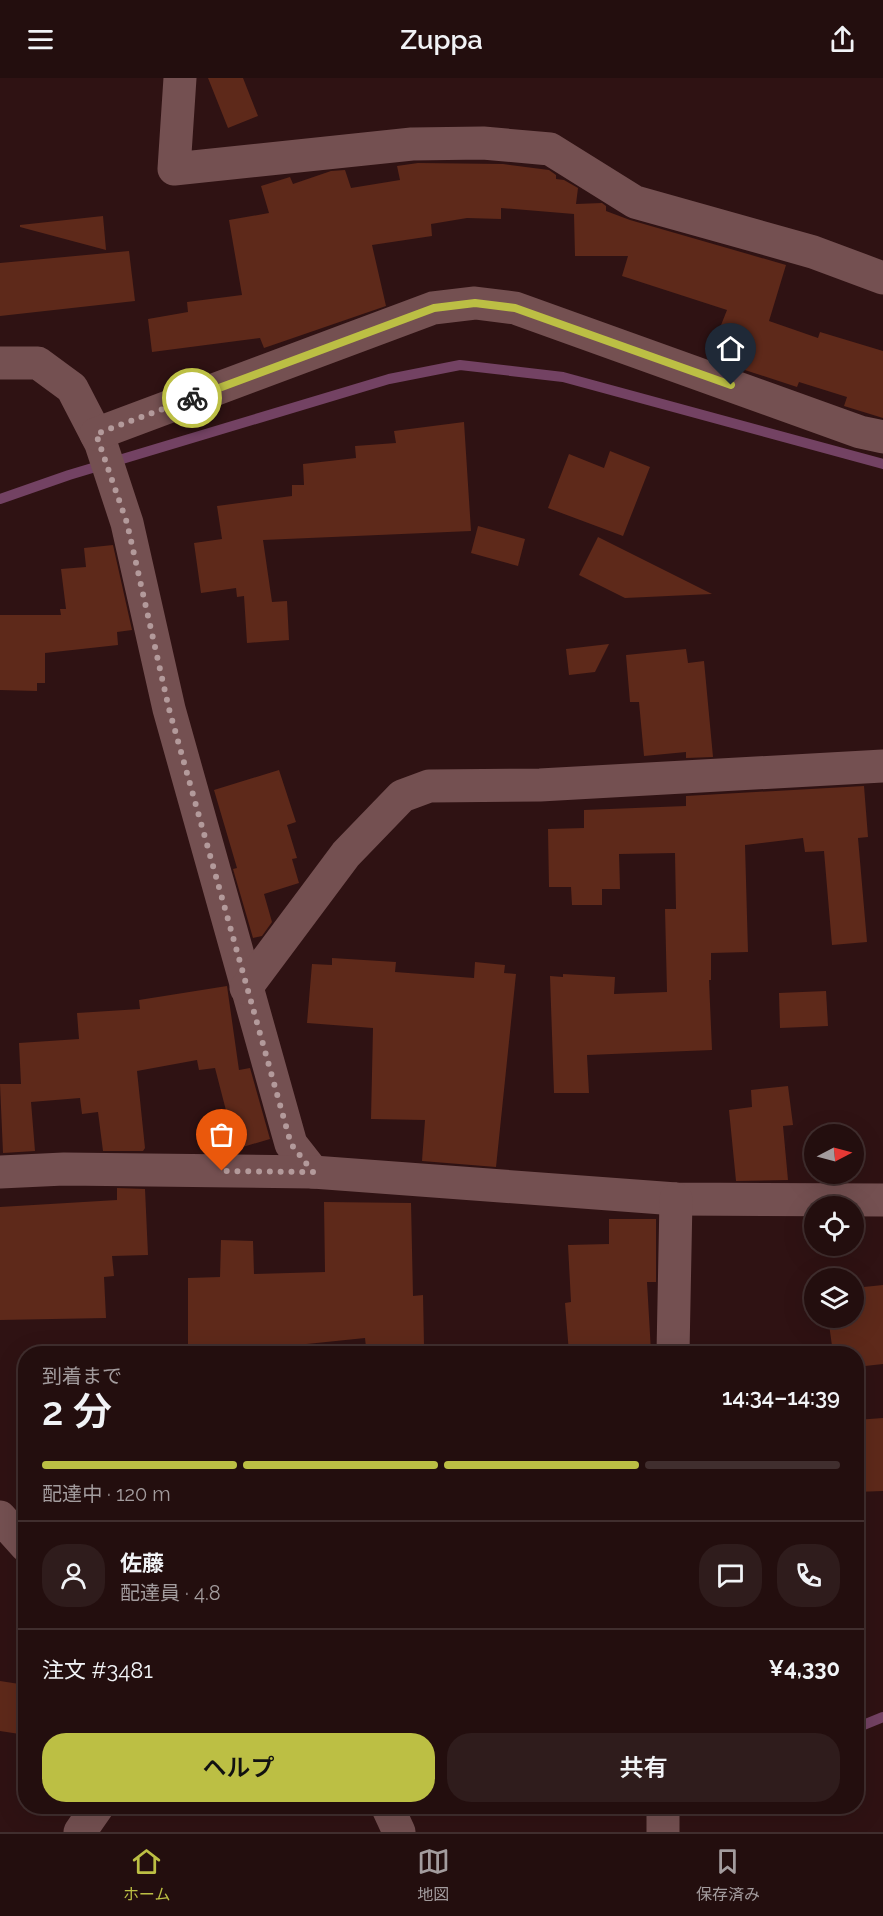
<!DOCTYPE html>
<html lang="ja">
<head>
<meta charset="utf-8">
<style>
  body { margin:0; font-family:Raleway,"Noto Sans JP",sans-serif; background:#2f1c1c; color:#f1f3f6; height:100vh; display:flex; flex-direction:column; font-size:22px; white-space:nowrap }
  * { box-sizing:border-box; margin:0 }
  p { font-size:20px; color:#a39c9e }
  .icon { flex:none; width:33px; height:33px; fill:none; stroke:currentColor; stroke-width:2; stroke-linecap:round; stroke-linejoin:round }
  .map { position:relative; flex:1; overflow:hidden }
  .drawer { position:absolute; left:18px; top:1268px; width:846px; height:468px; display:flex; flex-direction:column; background:#230e0e; border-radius:24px; box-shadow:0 6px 24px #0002,0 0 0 2px #402e2e }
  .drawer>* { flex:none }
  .needle { width:39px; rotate:84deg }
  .buttons { position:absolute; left:804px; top:1046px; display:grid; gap:12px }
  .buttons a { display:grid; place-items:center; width:60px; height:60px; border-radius:50%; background:#230e0e; box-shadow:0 6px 24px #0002,0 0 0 2px #402e2e; font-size:30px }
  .pin { position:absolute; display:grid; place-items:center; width:51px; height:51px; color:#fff; margin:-62px -26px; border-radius:50% 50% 50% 0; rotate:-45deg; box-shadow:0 0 6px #0007 }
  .pin .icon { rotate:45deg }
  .courier { position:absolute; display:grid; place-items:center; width:60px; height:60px; margin:-30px; border:4px solid #bcbf44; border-radius:50%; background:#fff; color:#222; box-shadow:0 2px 8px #0007 }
  .summary em { font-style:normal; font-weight:600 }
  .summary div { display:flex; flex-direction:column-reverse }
  .summary { display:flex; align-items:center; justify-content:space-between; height:102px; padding:0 24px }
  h1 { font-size:39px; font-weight:600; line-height:45px }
  .bar { display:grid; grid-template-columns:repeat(4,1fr); gap:9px 6px; align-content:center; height:72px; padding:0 24px }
  .bar i { height:8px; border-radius:4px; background:#402e2e }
  .bar .selected { background:#bcbf44 }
  .bar p { grid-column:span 4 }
  .line { display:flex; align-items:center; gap:15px; padding:0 24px; border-top:2px solid #402e2e }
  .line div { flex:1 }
  .round { display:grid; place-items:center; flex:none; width:63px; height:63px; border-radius:24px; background:#2f1c1c }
  .button { display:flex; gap:12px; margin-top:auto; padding:12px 24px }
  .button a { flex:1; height:69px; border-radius:24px; background:#bcbf44; color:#111; font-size:24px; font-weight:600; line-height:69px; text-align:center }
  .button a+a { background:#2f1c1c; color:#f1f3f6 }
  header { display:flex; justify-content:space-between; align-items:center; height:78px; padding:0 24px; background:#230e0e; font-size:27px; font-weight:600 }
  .tabs { display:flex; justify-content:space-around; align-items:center; height:84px; border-top:2px solid #402e2e; background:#230e0e; font-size:16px; color:#a39c9e }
  .tabs a { display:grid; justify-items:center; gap:3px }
  .tabs .selected { color:#bcbf44 }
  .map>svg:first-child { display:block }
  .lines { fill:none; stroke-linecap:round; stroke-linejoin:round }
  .stream { stroke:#734263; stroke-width:10 }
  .building { fill:#5e291a }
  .minor { stroke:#745051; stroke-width:33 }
  .done { stroke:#b39a9b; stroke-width:6; stroke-dasharray:0 10.8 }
  .route { stroke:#bcbf44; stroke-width:8 }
</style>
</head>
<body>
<header><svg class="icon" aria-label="menu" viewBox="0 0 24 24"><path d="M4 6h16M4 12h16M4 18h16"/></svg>Zuppa<svg class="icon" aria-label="share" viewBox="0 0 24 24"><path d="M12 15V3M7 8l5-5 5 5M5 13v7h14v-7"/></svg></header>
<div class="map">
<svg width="883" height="1754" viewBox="0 0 883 1754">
  <rect width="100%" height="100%" fill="#2f1213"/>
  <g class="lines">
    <g class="stream">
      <path d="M 0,421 L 69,397 L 389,301 L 460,287 L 563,299 L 883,386"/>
      <path d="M 856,1650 L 883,1639"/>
      <path d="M 682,1728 L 683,1728"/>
    </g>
  </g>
  <g class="building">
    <path d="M 208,0 L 243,0 L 258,38 L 228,50 Z"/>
    <path d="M 418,85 L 503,86 L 549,92 L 556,97 L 556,101 L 564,102 L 578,110 L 576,126 L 602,125 L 606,128 L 606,133 L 630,142 L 786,187 L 769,243 L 818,260 L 820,254 L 883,273 L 883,340 L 844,328 L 847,319 L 799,304 L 797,309 L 708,280 L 727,232 L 622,198 L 628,178 L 575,178 L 574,136 L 501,130 L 501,141 L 467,140 L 431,146 L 432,158 L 372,167 L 386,228 L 264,270 L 260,260 L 152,274 L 148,241 L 188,234 L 187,224 L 242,217 L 229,142 L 269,135 L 261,108 L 290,99 L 293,106 L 331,93 L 345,92 L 351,110 L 400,102 L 397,88 Z"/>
    <path d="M 103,138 L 106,172 L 20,149 L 20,147 Z"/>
    <path d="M 129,173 L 135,223 L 0,238 L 0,185 Z"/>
    <path d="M 464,344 L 471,453 L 263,462 L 272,524 L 287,523 L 289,562 L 247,565 L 244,518 L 237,519 L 236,510 L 201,515 L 194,465 L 222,461 L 217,428 L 292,418 L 292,407 L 304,407 L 303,386 L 356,380 L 355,368 L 396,365 L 394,353 Z"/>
    <path d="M 610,373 L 650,389 L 623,458 L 548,430 L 569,376 L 604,390 Z"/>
    <path d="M 478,448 L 525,461 L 518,488 L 471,475 Z"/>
    <path d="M 598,459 L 712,516 L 625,520 L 579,497 Z"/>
    <path d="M 113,467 L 132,552 L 117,554 L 118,567 L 45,575 L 45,605 L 37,605 L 37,613 L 0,612 L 0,537 L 61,537 L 60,531 L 66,531 L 61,491 L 86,489 L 84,470 Z"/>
    <path d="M 609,566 L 595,594 L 569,597 L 566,571 Z"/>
    <path d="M 686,571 L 688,585 L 704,583 L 713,679 L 686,680 L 686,674 L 644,678 L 639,624 L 630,624 L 626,577 Z"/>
    <path d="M 279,692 L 296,744 L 287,747 L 297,780 L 292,781 L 299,805 L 264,816 L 272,844 L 262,858 L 253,860 L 233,791 L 237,790 L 214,712 Z"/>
    <path d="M 864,708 L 868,759 L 858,760 L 867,864 L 832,867 L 824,773 L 805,774 L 803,760 L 745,767 L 748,874 L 711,875 L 711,902 L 709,902 L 712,972 L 587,977 L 589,1015 L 554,1015 L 550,898 L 563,899 L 563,896 L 615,899 L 614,916 L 667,914 L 665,831 L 676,831 L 675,775 L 619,776 L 620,811 L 602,811 L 602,827 L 572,827 L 571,809 L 549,809 L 548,751 L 584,750 L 584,732 L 686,728 L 686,718 Z"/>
    <path d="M 332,880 L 396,884 L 395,894 L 474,900 L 475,884 L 505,887 L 504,895 L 516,896 L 496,1089 L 422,1083 L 425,1042 L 371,1041 L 373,950 L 307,945 L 312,886 L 332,887 Z"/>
    <path d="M 227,908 L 239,992 L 250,990 L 270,1061 L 236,1071 L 215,990 L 199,992 L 197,982 L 137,993 L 145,1070 L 143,1073 L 103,1073 L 98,1034 L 82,1036 L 80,1020 L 31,1024 L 35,1073 L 3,1075 L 0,1006 L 21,1006 L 19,965 L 79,961 L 77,935 L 140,931 L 139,922 Z"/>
    <path d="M 826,913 L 828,948 L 780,950 L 779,915 Z"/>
    <path d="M 788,1008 L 793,1047 L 783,1048 L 788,1102 L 736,1103 L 729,1032 L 752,1029 L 751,1012 Z"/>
    <path d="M 117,1110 L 145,1111 L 148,1177 L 112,1178 L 114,1198 L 104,1199 L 106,1240 L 0,1242 L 0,1129 L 117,1122 Z"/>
    <path d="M 324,1124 L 411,1125 L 413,1218 L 423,1217 L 424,1268 L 366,1269 L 365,1260 L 297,1267 L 298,1275 L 188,1275 L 188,1200 L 220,1199 L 221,1162 L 253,1163 L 254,1196 L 325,1194 Z"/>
    <path d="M 609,1141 L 656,1141 L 656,1204 L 647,1204 L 651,1274 L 569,1275 L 565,1225 L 571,1224 L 568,1167 L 609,1166 Z"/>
    <path d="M 883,1207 L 883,1286 L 856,1289 L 856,1275 L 833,1275 L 828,1239 L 854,1239 L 854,1210 Z"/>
    <path d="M 883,1340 L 883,1413 L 856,1414 L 856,1342 Z"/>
    <path d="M 0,1603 L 26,1607 L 26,1657 L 0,1653 Z"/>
  </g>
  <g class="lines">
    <g class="minor">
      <path d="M 180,0 L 174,91 L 412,66 L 483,65 L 550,71 L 635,124 L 813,174 L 883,200"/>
      <path d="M 0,285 L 38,285 L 72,310 L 101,366 L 127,445 L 169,631 L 291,1066 L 313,1094"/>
      <path d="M 96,356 L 433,230 L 475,225 L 515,230 L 860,354 L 883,359"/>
      <path d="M 246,910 L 346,776 L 402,718 L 429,708 L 540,707 L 883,688"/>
      <path d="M 0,1094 L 64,1091 L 313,1094 L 676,1121 L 883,1122"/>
      <path d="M 673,1275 L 676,1121"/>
      <path d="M 0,1439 L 26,1468"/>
      <path d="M 387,1728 L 399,1754"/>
      <path d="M 80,1754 L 98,1728"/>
      <path d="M 663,1754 L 663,1728"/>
    </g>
  </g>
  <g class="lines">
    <path class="done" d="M 192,320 L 96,356 L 127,445 L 169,631 L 291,1066 L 313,1094 L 222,1093"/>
    <path class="route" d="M 192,320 L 434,230 L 475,225 L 515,230 L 731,307"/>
  </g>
</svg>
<div class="buttons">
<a><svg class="needle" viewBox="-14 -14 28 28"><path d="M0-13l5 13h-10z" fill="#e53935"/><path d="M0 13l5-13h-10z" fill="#a39c9e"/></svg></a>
<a><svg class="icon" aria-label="locate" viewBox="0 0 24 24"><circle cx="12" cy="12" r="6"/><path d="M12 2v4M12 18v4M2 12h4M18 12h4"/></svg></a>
<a><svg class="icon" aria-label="layers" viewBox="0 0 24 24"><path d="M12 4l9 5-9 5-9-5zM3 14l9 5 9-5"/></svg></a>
</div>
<div class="pin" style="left:222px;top:1093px;background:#ea580c"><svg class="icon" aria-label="bag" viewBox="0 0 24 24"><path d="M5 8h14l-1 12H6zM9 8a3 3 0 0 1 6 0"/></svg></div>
<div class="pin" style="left:731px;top:307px;background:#1f2937"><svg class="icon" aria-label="home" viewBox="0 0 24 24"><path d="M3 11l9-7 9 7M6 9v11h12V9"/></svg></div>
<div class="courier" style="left:192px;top:320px"><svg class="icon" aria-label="bike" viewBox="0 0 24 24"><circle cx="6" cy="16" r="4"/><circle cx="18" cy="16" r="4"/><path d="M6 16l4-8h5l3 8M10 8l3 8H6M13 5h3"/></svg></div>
<section class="drawer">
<div class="summary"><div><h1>2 分</h1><p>到着まで</p></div><em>14:34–14:39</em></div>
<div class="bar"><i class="selected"></i><i class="selected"></i><i class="selected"></i><i></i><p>配達中 · 120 m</p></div>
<div class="line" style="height:108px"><a class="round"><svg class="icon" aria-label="person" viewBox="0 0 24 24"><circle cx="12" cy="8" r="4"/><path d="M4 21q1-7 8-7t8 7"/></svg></a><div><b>佐藤</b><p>配達員 · 4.8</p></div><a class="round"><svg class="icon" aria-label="chat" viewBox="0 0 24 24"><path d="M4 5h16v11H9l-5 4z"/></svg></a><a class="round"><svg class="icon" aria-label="phone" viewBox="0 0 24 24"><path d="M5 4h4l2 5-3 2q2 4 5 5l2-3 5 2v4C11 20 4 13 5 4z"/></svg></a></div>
<div class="line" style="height:78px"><div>注文 #3481</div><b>¥4,330</b></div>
<div class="button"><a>ヘルプ</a><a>共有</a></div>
</section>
</div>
<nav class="tabs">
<a class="selected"><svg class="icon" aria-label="home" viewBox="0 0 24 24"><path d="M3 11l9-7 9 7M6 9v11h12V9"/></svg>ホーム</a>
<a><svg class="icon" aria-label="map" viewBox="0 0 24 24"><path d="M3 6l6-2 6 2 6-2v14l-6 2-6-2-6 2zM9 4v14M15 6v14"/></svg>地図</a>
<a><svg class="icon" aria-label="saved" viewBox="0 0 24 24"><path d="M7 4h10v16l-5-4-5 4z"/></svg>保存済み</a>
</nav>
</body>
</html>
